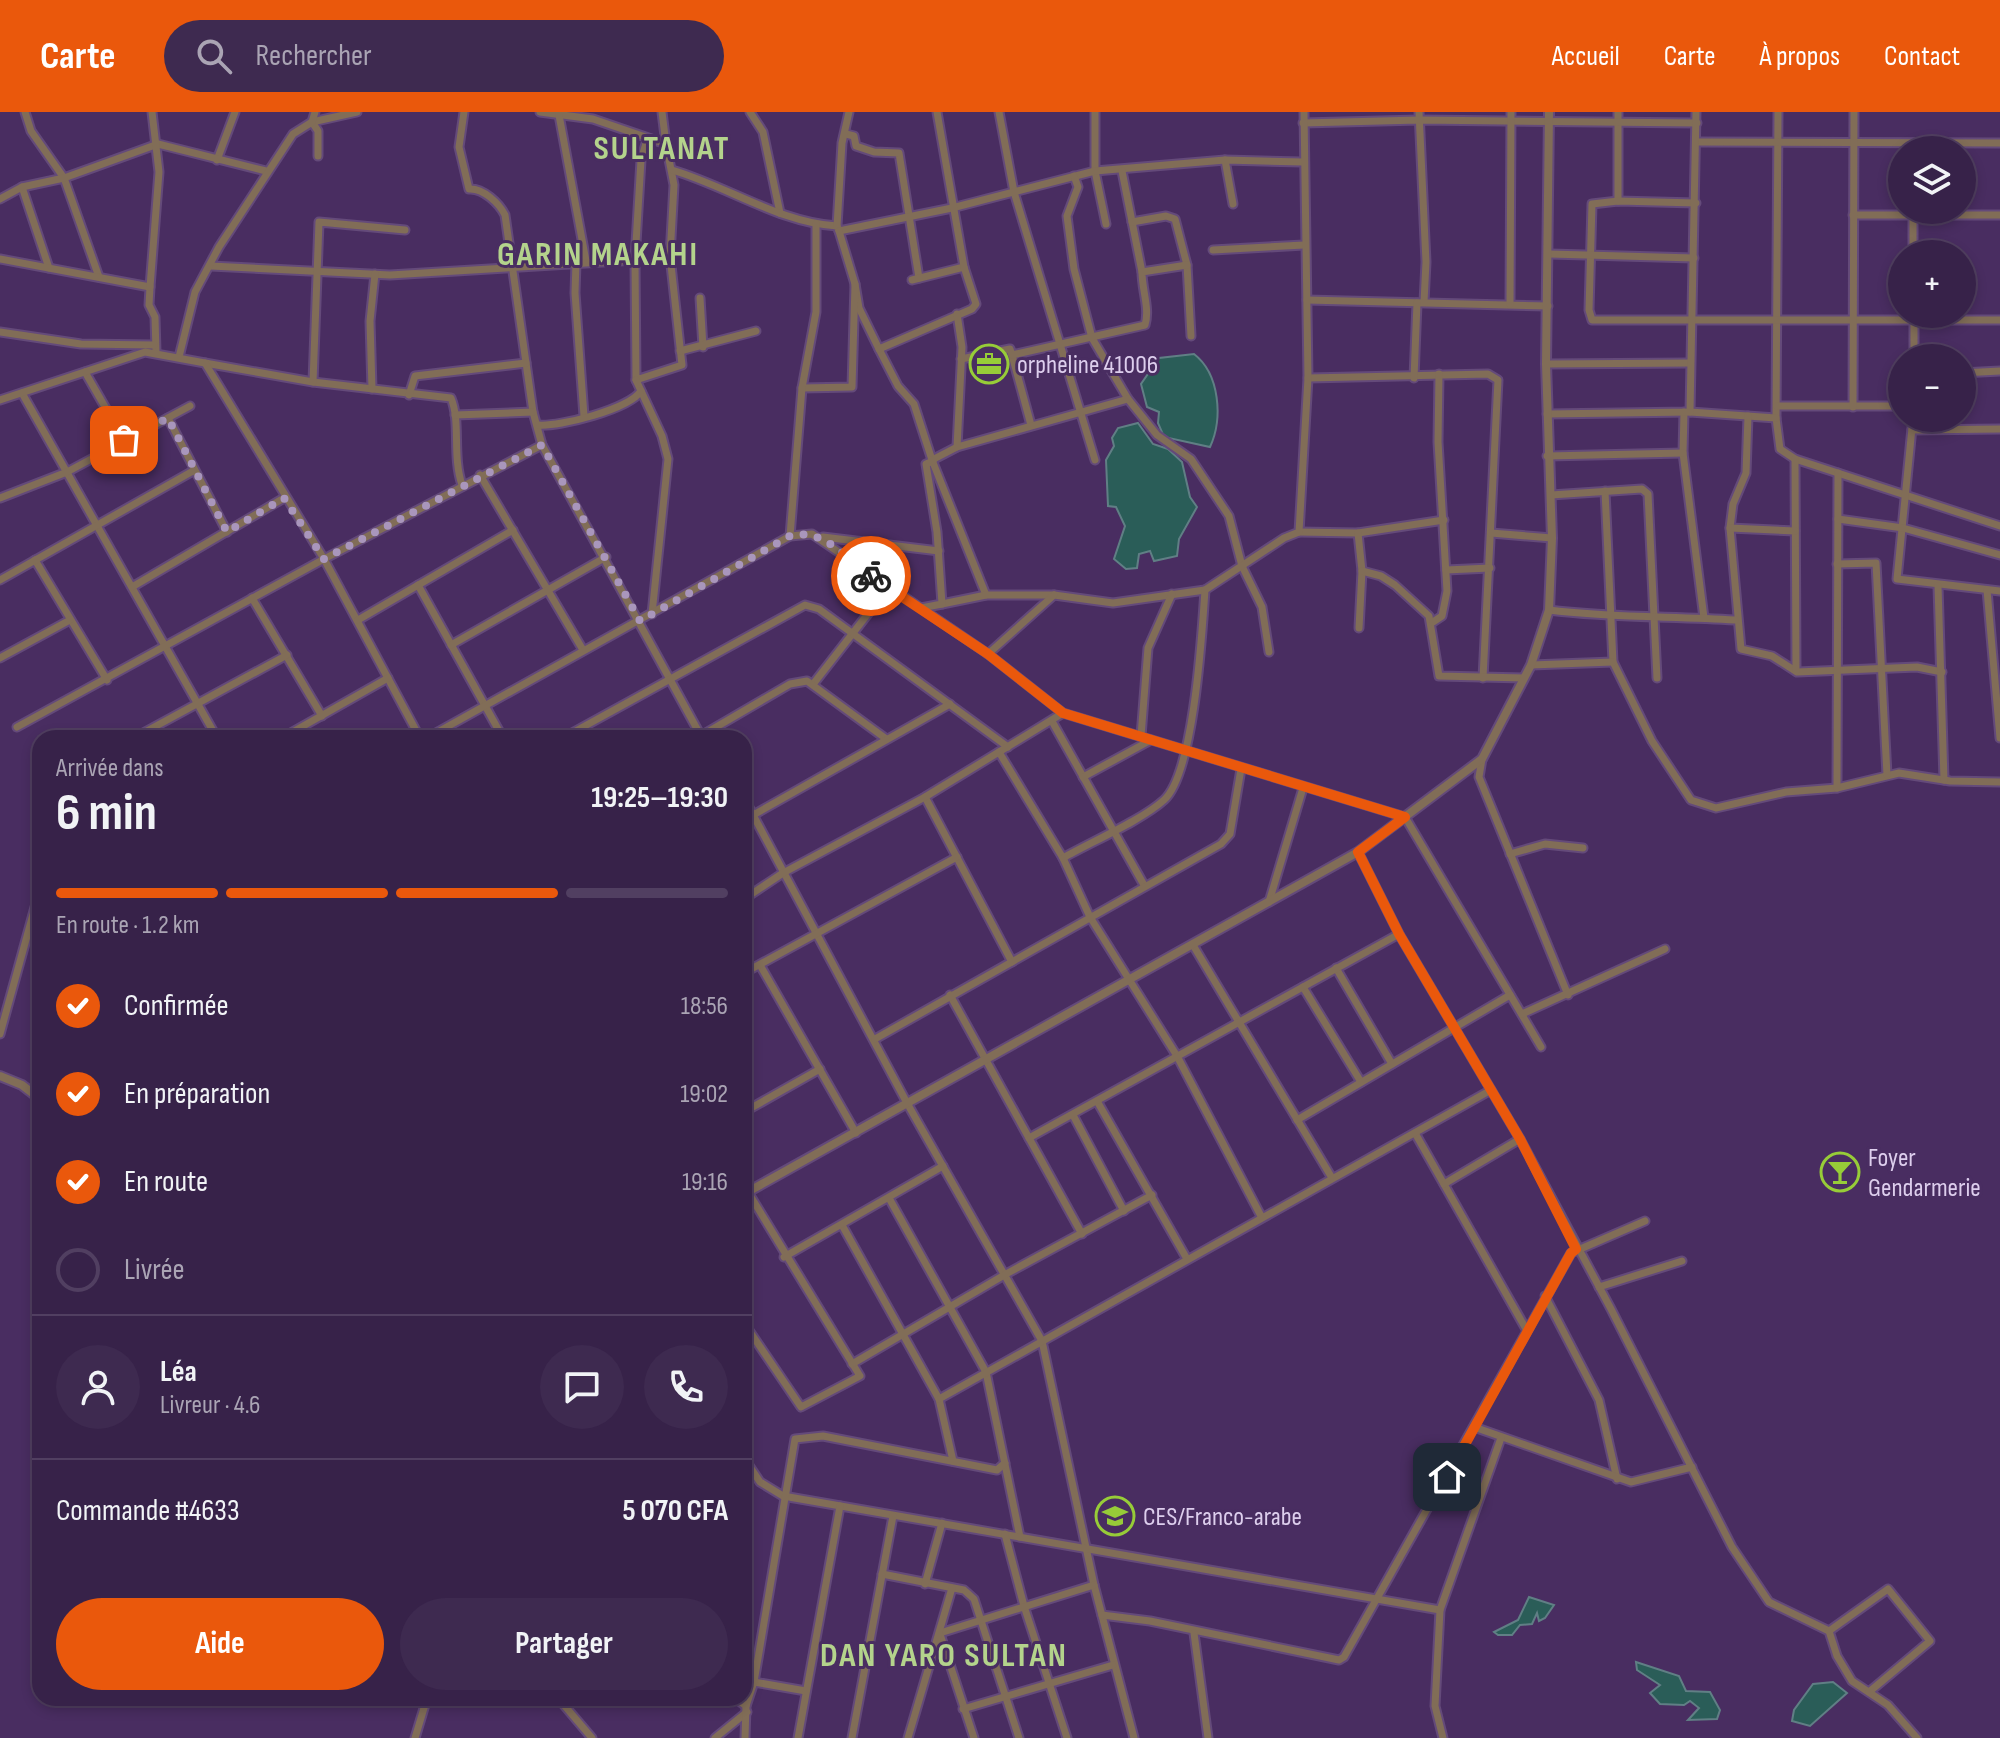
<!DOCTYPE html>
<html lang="fr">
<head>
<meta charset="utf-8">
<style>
  body { margin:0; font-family:"Sofia Sans Condensed",sans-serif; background:#3e2a50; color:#f1f3f6; height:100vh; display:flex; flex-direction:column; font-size:30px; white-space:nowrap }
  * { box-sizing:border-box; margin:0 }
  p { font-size:26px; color:#aaa4b4 }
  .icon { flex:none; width:44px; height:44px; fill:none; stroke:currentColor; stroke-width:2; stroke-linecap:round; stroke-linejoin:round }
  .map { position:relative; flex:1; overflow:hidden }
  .panel { position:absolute; left:32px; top:618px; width:720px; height:976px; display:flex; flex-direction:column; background:#372249; border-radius:24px; box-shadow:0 4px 12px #0003,0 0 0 2px #513f61 }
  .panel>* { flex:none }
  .buttons { position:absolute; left:1888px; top:24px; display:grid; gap:16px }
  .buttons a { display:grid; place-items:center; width:88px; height:88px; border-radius:50%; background:#372249; box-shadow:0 4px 12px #0003,0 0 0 2px #513f61; font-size:40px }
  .pin { position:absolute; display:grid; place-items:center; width:68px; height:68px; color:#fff; margin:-34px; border-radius:16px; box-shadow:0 4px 12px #0006 }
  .courier { position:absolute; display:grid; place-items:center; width:80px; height:80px; margin:-40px; border:6px solid #ea580c; border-radius:50%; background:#fff; color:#222; box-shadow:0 2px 10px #0007 }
  .headline em { font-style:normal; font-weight:700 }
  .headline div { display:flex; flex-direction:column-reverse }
  .headline { display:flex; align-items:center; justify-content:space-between; height:136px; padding:0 24px }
  h1 { font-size:52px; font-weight:700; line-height:60px }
  .bar { display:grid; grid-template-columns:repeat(4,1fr); gap:12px 8px; align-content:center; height:96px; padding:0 24px }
  .bar i { height:10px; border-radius:6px; background:#513f61 }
  .bar .current { background:#ea580c }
  .bar p { grid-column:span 4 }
  .line { display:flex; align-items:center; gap:20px; padding:0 24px; border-top:2px solid #513f61 }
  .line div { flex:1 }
  .round { display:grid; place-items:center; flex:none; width:84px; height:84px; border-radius:42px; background:#3e2a50 }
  ol { padding:0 24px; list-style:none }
  li { display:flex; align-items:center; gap:24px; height:88px }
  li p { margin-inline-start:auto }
  li .icon { padding:8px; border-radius:50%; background:#ea580c; color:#fff; stroke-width:4 }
  li:last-child { color:#aaa4b4 }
  li i { width:44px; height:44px; border:4px solid #513f61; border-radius:50% }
  .cta { display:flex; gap:16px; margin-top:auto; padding:16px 24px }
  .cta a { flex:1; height:92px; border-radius:48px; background:#ea580c; color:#fff; font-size:32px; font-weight:700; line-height:92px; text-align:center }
  .cta a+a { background:#3e2a50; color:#f1f3f6 }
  header { display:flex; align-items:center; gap:48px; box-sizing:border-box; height:112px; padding:0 40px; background:#ea580c; color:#fff }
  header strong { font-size:38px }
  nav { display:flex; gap:44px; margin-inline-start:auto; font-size:28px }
  .search { width:560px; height:72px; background:#3e2a50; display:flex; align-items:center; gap:20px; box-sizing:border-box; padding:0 28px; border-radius:44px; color:#aaa4b4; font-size:30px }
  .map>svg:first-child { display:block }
  .water { fill:#2a5d58; stroke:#607f85; stroke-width:2 }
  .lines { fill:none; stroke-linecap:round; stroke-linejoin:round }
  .minor-casing { stroke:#644a7a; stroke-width:11 }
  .tertiary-casing { stroke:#644a7a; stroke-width:12 }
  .minor { stroke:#816d57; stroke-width:7 }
  .tertiary { stroke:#816d57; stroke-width:8 }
  .done { stroke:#a996bc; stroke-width:8; stroke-dasharray:0 14.4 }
  .route { stroke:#ea580c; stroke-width:10 }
  .labels { text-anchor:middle; stroke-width:6; stroke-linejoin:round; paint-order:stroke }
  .poi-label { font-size:26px; fill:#ddceed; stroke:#492d61; text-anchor:start }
  .district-label { font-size:34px; font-weight:bold; letter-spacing:2px; fill:#b4d38c; stroke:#492d61 }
</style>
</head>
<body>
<header>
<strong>Carte</strong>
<div class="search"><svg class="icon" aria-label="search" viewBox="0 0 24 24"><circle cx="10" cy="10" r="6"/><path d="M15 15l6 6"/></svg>Rechercher</div>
<nav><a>Accueil</a><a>Carte</a><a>À propos</a><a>Contact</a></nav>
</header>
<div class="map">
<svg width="2000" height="1626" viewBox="0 0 2000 1626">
  <rect width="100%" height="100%" fill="#492d61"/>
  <g class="water">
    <path d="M 1194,242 C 1220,262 1223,307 1210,335 L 1164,325 L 1158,311 L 1159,300 L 1147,295 L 1141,272 L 1159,246 Z"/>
    <path d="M 1138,311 L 1153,332 L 1168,337 L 1182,350 L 1190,385 L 1197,395 L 1179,427 L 1177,444 L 1154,449 L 1150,439 L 1139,442 L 1137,456 L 1126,457 L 1114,447 L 1125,414 L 1116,395 L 1108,394 L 1106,348 L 1114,334 L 1112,326 L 1118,316 Z"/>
    <path d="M 1529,1485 L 1554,1493 L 1545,1506 L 1539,1509 L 1537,1501 L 1532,1512 L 1520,1513 L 1512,1523 L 1498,1523 L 1494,1520 L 1518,1508 Z"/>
    <path d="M 1636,1550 L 1679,1564 L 1686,1579 L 1710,1580 L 1720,1598 L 1717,1607 L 1688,1608 L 1699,1596 L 1690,1589 L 1684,1593 L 1660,1592 L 1650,1581 L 1660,1573 L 1637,1558 Z"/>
    <path d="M 1833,1570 L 1847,1581 L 1810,1614 L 1792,1609 L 1794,1598 L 1813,1572 Z"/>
  </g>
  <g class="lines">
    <defs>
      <g id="minor">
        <path d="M 25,0 L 31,19 L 64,66 L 99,165"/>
        <path d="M 464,0 L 459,35 L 469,77 C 483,76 499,91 505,103 L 533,300 L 542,333 L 702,626"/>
        <path d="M 540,0 L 593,7 L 666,32 L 674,73 L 670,144 L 682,253 L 636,268 L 635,148 L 641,48 L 647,28"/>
        <path d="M 662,0 L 666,32"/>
        <path d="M 750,0 L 763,20 L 780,101"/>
        <path d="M 999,0 L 1014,80 L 1095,348"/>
        <path d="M 1095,0 L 1095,59 L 1106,112"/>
        <path d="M 1419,0 L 1426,150 L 1424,190"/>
        <path d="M 1618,0 L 1618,89"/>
        <path d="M 1778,0 L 1776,306 L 1780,337 L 1795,347 L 2000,414"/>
        <path d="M 559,3 L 586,149"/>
        <path d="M 1303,11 L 1419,8 L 1697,11"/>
        <path d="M 846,22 L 854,24 L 856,34 L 874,40 L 899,41 L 919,166"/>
        <path d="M 1697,30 L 2000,31"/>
        <path d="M 318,44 L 318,19 L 312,10 L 357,0"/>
        <path d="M 217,48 L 235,0"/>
        <path d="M 1225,48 L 1233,92"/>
        <path d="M 672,58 C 727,74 780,111 837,114 L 839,119 L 952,96 L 1095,59 L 1225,48 L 1302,50"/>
        <path d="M 1122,59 L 1142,160"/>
        <path d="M 1074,64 L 1078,75 L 1067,104 L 1074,157 L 1092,226 L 1128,287 L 1157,323 L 1191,347 L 1229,404 L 1242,454 L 1262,495 L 1269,540"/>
        <path d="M 22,75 L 49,156"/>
        <path d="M 0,87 L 22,75 L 64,66 L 158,32 L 266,59"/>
        <path d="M 1696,91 L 1618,89 L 1592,92 L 1589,198 L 1592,208 L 2000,208"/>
        <path d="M 1853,103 L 2000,103"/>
        <path d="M 1913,104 L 1913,142"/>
        <path d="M 1132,110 L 1166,104 L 1175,107 L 1187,153 L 1191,224"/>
        <path d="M 837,114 L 842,31 L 849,0"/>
        <path d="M 1213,138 L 1304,133"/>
        <path d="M 1550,142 L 1694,146"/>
        <path d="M 0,147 L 150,175 L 149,193 L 155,205 L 156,240"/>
        <path d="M 576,150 L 575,181 L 584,304"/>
        <path d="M 211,154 L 390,163 L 635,148"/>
        <path d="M 912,168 L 964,155"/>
        <path d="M 855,172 L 859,196 L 879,237 L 898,274 L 914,292 L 932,348 L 986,483"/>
        <path d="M 150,175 L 159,60 L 152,0"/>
        <path d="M 700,186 L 703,235"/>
        <path d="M 1307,188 L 1548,194"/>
        <path d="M 1510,192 L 1511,0"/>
        <path d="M 1914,202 L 1914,246"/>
        <path d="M 0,220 L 81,232 L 154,233"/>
        <path d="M 879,237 L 972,197 L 976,192 L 964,155 L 937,0"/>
        <path d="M 680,239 L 756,219"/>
        <path d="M 1012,243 L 1031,313"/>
        <path d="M 179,245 L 195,180 L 219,135 L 293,22 L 312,10 L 315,0"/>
        <path d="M 961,247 L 1010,237 L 1012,243 L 1145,213 C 1150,197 1142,178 1142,160 L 1187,153"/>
        <path d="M 205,251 L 313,270 L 451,286 C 461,310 452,343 462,373"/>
        <path d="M 1546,252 L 1690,251"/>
        <path d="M 85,260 L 124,328"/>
        <path d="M 1962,261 L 2000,259"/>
        <path d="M 1308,266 L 1488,262 L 1498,268 L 1483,566"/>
        <path d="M 1414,266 L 1417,191"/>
        <path d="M 636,268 L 662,324 L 668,347 L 652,502"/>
        <path d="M 313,270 L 319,110 L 405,118"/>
        <path d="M 802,276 L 852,275 L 855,172 L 839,119"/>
        <path d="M 372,277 L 370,209 L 375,162"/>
        <path d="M 22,281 L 217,626"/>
        <path d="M 409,283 L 415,264 L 526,251"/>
        <path d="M 0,288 L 145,240 L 205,251 L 324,447 L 420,626"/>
        <path d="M 1777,294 L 1902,294"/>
        <path d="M 1853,295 L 1854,0"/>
        <path d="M 1684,300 L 1683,341 L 1704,506"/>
        <path d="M 1690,300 L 1776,306"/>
        <path d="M 1547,302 L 1690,300 L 1696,0"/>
        <path d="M 455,303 L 533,300"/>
        <path d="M 1748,304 L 1746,361 L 1733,392 L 1730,416 L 1741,537 L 1772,544 L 1797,560 L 1917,555 L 1942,560"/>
        <path d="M 168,306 L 227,420"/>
        <path d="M 1913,306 L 1897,467 L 2000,479"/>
        <path d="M 538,313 C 560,315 629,297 641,279"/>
        <path d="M 1912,318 L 2000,317"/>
        <path d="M 957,335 L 1128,287"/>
        <path d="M 1547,344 L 1683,341"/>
        <path d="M 1795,347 L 1796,559"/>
        <path d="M 932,348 L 957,335 L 962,235 L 957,202"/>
        <path d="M 480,363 L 583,538"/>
        <path d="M 1605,379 L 1613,550 L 1652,629 L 1691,688 L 1716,696 L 1786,680 L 1837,676 L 1899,661 L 1950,669 L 2000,670"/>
        <path d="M 1551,383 L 1642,377 L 1648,382 L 1657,566"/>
        <path d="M 0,386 L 67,360 L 190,294"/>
        <path d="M 1838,407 L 1903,416 L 2000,443"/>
        <path d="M 1730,416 L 1795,419"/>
        <path d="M 1299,420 L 1358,421 L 1444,408"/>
        <path d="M 1358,421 L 1362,459 L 1359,516"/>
        <path d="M 1491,421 L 1552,426"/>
        <path d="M 790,424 L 802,276 L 816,200 L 816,112"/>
        <path d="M 823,425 L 939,439"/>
        <path d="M 35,448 L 107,568"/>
        <path d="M 1837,452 L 1876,451 L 1887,663"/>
        <path d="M 1446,458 L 1490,456"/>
        <path d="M 1362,459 L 1381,464 L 1395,473 L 1429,504 L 1439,564 L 1524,566"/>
        <path d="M 0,468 L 193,359"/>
        <path d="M 418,473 L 503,626"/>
        <path d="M 1938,474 L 1944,668"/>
        <path d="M 132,475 L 284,386"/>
        <path d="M 1987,478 L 2000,626"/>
        <path d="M 252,486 L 322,604"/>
        <path d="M 942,492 L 986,483 L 1054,483 L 1113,491 L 1205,478"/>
        <path d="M 921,496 L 942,492 L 937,420 L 926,352 L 933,349"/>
        <path d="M 1549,498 C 1611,506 1673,504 1735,508"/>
        <path d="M 358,508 L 513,418"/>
        <path d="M 1433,510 L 1442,504 L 1447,479 L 1438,330 L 1439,262"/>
        <path d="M 451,533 L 606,445"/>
        <path d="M 988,542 L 1054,483"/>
        <path d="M 0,546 L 70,508"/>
        <path d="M 1531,553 L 1613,550"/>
        <path d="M 814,571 L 888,476"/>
        <path d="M 1053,611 L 1144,773"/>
        <path d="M 17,615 L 324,447 L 542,333"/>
        <path d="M 1141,624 L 1148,536 L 1172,482"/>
        <path d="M 699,625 L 790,572 L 807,569 L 885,626"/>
        <path d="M 134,626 L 287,543"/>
        <path d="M 282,626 L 388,566"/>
        <path d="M 427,626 L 790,424 L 812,422 L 988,542 L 1063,601 L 1405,705 L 1541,935"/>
        <path d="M 563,626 L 805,493 L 819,497 L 1008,635"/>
        <path d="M 999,640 L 1063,746 L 1090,805 L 1177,944 L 1261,1104"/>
        <path d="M 1482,647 L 1479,665 L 1568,883"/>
        <path d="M 1083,665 L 1151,628"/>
        <path d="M 1837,676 L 1838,361"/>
        <path d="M 925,685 L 1012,850"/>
        <path d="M 744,686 L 907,991 L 1042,1229 L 1094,1473 L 1134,1626"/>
        <path d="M 755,702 L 950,592"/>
        <path d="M 1358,740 L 1399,822 L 1520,1027 L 1611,1197 L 1732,1435 L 1769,1490 L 1829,1519 L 1837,1544 L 1852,1569 L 1888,1593 L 1917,1626"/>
        <path d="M 1510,742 L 1545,732 L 1583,736"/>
        <path d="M 1063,746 C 1091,730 1142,708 1164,688 C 1194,661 1202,521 1205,478 L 1284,426 L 1299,420 L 1308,266 L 1304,0"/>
        <path d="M 744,787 L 783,761 L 925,685 L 1063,601"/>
        <path d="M 1269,790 L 1303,676"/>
        <path d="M 1193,833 L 1332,1066"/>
        <path d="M 760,853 L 856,1021"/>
        <path d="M 1336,856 L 1392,952"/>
        <path d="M 744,861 L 957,745"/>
        <path d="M 1303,875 L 1361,970"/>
        <path d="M 950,883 L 1082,1122"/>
        <path d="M 1522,902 L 1665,837"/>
        <path d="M 0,922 L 40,777"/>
        <path d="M 875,927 L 1221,732 L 1230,722 L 1241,657"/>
        <path d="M 1097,989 L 1187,1147"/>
        <path d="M 744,1000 L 820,957"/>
        <path d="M 1073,1003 L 1124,1099"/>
        <path d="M 1297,1008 L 1510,883"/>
        <path d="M 1415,1021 L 1526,1217"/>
        <path d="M 1029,1026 L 1399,822"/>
        <path d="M 1444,1072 L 1520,1027"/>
        <path d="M 889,1086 L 986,1260 L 1020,1425"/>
        <path d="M 842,1113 L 939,1287 L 953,1349"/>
        <path d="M 784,1145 L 943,1054"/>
        <path d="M 1599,1175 L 1682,1149"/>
        <path d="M 1545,1184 L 1599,1288 L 1617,1367"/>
        <path d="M 744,1211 L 801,1295 L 860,1264 L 748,1080"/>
        <path d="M 852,1252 L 1006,1162 L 1152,1083"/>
        <path d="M 939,1287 L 1491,978"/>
        <path d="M 1474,1315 L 1631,1370 L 1692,1355"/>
        <path d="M 744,1346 L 760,1370 L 783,1384 L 1440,1498"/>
        <path d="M 1005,1422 L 1024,1494 L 1067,1626"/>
        <path d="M 882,1462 L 964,1478 L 974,1487 L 1019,1626"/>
        <path d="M 925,1472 L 942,1411"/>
        <path d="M 1102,1503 L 1150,1509 L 1339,1548 L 1344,1545 L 1571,1141 L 1645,1109"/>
        <path d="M 1829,1519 L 1888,1477 L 1930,1529 L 1869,1580"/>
        <path d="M 940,1521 L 1094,1473"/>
        <path d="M 1194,1521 L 1208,1626"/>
        <path d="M 940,1522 L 974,1626"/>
        <path d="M 754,1570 L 806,1579"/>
        <path d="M 558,1586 L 592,1626"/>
        <path d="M 735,1586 L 746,1594"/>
        <path d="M 963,1597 L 1113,1553"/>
        <path d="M 415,1626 L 427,1586"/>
        <path d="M 715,1626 L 747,1600"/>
        <path d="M 745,1626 L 746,1594 L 754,1570 L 795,1327 L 823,1324 L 997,1358 L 1005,1351"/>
        <path d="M 798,1626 L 840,1394"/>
        <path d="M 852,1626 L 893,1404"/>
        <path d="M 908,1626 L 952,1476"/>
        <path d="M 1443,1626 L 1435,1594 L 1440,1498 L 1501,1326"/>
      </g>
      <g id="tertiary">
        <path d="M 0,964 L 22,973 L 40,987"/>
        <path d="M 744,1082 L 1358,740 L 1482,647 L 1531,553 L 1549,498 L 1552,426 L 1546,252 L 1549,0"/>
      </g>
    </defs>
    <use href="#minor" class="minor-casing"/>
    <use href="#tertiary" class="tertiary-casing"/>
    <use href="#minor" class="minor"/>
    <use href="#tertiary" class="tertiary"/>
  </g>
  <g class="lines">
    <path class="done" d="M 124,328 L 168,306 L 227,420 L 284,386 L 324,447 L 542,333 L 640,509 L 790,424 C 822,415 846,446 871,464"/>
    <path class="route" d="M 871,464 L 988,542 L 1063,601 L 1405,705 L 1358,740 L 1399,822 L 1520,1027 L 1576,1137 L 1571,1141 L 1447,1365"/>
  </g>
  <defs>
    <symbol id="office-ring" viewBox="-11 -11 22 22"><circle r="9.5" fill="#492d61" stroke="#97cc38" stroke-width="1.5"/><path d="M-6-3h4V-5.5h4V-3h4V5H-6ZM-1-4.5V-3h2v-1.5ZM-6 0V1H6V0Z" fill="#97cc38"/></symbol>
    <symbol id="bar-ring" viewBox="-11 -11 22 22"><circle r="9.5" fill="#492d61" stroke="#97cc38" stroke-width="1.5"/><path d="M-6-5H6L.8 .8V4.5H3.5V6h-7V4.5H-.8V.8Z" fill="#97cc38"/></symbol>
    <symbol id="school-ring" viewBox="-11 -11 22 22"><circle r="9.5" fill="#492d61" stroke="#97cc38" stroke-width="1.5"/><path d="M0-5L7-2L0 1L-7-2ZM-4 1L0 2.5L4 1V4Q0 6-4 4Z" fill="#97cc38"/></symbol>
  </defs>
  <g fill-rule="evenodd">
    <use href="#office-ring" x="967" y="230" width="44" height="44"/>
    <use href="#bar-ring" x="1818" y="1038" width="44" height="44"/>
    <use href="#school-ring" x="1093" y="1382" width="44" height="44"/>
  </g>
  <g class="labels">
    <g class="poi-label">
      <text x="1017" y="261">orpheline 41006</text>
      <text x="1868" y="1054">Foyer<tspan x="1868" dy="30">Gendarmerie</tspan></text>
      <text x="1143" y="1413">CES/Franco-arabe</text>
    </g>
    <g class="district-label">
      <text x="662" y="47">SULTANAT</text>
      <text x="598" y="153">GARIN MAKAHI</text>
      <text x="944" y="1554">DAN YARO SULTAN</text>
    </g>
  </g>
</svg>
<div class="buttons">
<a><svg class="icon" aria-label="layers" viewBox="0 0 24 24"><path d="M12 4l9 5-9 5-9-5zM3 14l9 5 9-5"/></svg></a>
<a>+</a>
<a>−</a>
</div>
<div class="pin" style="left:124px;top:328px;background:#ea580c"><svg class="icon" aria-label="bag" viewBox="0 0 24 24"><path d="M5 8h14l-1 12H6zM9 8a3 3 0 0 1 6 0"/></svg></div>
<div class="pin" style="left:1447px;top:1365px;background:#1f2937"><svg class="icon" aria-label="home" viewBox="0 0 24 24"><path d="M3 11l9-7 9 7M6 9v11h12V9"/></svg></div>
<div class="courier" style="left:871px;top:464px"><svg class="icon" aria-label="bike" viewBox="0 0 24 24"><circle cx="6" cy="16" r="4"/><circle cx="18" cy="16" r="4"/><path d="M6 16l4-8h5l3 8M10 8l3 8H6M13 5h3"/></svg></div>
<section class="panel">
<div class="headline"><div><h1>6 min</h1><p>Arrivée dans</p></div><em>19:25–19:30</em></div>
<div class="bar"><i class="current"></i><i class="current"></i><i class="current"></i><i></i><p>En route · 1.2 km</p></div>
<ol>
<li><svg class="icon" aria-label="check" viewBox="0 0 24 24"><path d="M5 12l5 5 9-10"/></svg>Confirmée<p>18:56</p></li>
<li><svg class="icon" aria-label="check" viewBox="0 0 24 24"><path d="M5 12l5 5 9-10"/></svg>En préparation<p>19:02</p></li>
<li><svg class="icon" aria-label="check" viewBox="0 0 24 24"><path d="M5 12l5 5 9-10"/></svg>En route<p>19:16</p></li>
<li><i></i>Livrée</li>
</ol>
<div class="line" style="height:144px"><a class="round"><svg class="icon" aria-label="person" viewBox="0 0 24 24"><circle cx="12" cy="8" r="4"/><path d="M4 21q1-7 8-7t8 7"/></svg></a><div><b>Léa</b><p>Livreur · 4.6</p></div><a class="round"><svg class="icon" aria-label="chat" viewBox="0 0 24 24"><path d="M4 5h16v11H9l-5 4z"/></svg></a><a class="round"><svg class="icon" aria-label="phone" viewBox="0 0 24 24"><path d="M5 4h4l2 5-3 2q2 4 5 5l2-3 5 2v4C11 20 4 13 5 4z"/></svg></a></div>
<div class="line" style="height:104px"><div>Commande #4633</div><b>5 070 CFA</b></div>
<div class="cta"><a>Aide</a><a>Partager</a></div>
</section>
</div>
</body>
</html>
